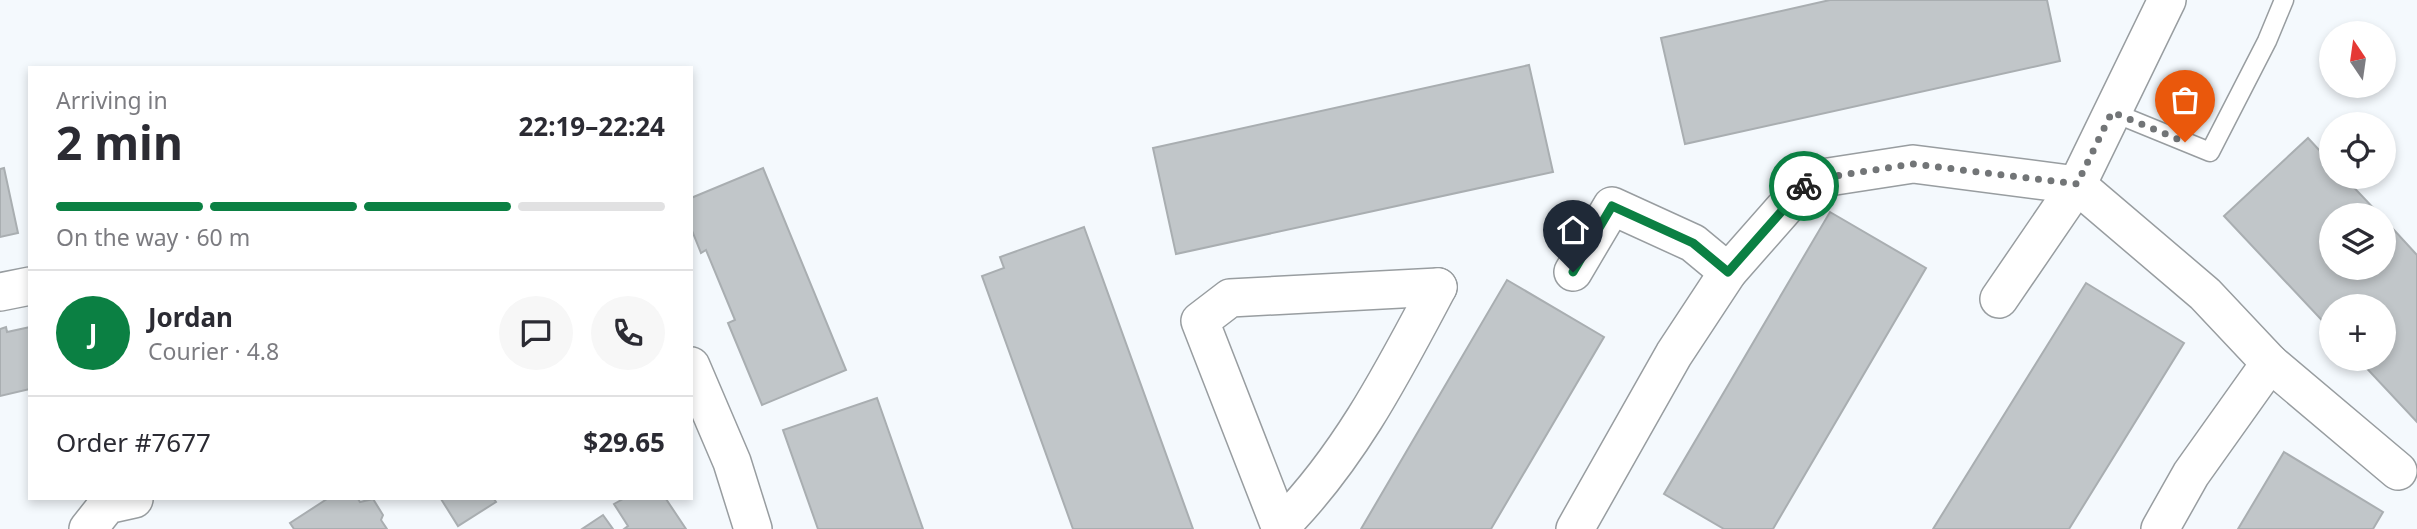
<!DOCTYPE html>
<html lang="en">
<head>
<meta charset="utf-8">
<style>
  body { margin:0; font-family:"Noto Sans",sans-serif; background:#f7f7f7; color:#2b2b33; height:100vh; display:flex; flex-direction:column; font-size:26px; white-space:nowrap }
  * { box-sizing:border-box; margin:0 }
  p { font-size:23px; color:#7c7c81 }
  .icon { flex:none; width:38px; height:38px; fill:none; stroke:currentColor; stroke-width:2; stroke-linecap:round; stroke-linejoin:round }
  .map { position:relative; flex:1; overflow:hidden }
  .drawer { position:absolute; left:28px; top:66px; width:665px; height:434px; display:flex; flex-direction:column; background:#fff; border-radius:0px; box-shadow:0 4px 10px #0003 }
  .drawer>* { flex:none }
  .needle { width:46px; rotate:347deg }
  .buttons { position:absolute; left:2319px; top:21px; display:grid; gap:14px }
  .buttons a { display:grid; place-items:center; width:77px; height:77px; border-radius:50%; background:#fff; box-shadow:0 4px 10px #0003; font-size:35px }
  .pin { position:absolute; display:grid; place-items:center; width:60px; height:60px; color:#fff; margin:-72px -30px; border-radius:50% 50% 50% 0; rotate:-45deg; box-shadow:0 0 7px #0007 }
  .pin .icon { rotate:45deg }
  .courier { position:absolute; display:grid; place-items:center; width:70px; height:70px; margin:-35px; border:5px solid #0b8043; border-radius:50%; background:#fff; color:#222; box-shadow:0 2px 9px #0007 }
  .summary em { font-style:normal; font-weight:700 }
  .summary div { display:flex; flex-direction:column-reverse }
  .summary { display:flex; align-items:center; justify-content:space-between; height:119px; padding:0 28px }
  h1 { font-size:46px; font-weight:700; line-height:52px }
  .bar { display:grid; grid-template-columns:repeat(4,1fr); gap:10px 7px; align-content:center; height:84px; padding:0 28px }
  .bar i { height:9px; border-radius:5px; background:#e1e1e2 }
  .bar .active { background:#0b8043 }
  .bar p { grid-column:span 4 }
  .line { display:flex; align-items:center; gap:18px; padding:0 28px; border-top:2px solid #e1e1e2 }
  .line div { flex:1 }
  .round { display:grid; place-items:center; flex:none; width:74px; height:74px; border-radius:37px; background:#f7f7f7 }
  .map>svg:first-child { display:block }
  .building { fill:#c1c6c9; stroke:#a9aeb1; stroke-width:2 }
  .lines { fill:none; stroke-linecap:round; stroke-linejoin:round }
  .service-casing { stroke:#989da0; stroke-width:21 }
  .minor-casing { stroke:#989da0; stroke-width:40 }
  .service { stroke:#fff; stroke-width:18 }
  .minor { stroke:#fff; stroke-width:37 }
  .done { stroke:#727577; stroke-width:7; stroke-dasharray:0 12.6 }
  .route { stroke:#0b8043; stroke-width:9 }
</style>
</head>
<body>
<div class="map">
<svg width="2417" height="529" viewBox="0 0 2417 529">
  <rect width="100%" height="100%" fill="#f4f9fd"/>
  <g class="building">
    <path d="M 1830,0 L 2047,0 L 2060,61 L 1685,144 L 1661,38 Z"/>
    <path d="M 1529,65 L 1553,172 L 1176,254 L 1153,148 Z"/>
    <path d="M 2308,138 L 2331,163 L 2331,177 L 2344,177 L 2380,215 L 2331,215 L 2331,268 L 2384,268 L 2384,219 L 2417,255 L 2417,422 L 2358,359 L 2384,359 L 2384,306 L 2331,306 L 2331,330 L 2224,216 Z"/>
    <path d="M 4,168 L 18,233 L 0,237 L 0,169 Z"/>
    <path d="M 763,168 L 846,370 L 762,405 L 728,323 L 735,320 L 706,250 L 701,253 L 691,228 L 691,198 Z"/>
    <path d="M 1830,212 L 1926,268 L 1773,529 L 1724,529 L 1664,494 Z"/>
    <path d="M 1084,227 L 1193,529 L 1073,529 L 982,276 L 1004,268 L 1000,257 Z"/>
    <path d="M 1507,280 L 1604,337 L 1491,529 L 1361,529 Z"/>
    <path d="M 2086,283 L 2184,343 L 2069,529 L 1933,529 Z"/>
    <path d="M 6,327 L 7,332 L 30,327 L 30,389 L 0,396 L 0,329 Z"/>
    <path d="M 877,398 L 923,529 L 818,529 L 783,430 Z"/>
    <path d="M 2284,452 L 2383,512 L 2373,529 L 2238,529 Z"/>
    <path d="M 327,499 L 358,499 L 360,502 L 373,499 L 383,515 L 381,520 L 387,529 L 294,529 L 290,523 Z"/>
    <path d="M 441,499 L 494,499 L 496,502 L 458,526 Z"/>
    <path d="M 623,499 L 666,499 L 686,529 L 624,529 L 628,526 L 614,504 Z"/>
    <path d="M 603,515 L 613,529 L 582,529 Z"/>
  </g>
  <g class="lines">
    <defs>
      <path id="service" d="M 2112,112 L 2210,152 L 2267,41 L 2284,0"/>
      <g id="minor">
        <path d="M 1573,272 L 1612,206 L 1693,243 L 1728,272"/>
        <path d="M 0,292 L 30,286"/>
        <path d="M 1999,299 L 2077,185 L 2167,0"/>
        <path d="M 2270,363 L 2398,471"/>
        <path d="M 691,366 L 732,462 L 753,529"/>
        <path d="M 1280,527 C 1349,458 1393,372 1438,287"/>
        <path d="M 88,529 L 107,505 L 134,499"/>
        <path d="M 1281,529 L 1200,321 L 1230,298 L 1438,287"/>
        <path d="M 1575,529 L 1674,354 L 1728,272 L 1809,180 L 1913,164 L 2077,185 L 2205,294 L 2270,363 L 2191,474 L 2160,529"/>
      </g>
    </defs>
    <use href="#service" class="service-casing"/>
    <use href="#minor" class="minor-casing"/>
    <use href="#service" class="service"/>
    <use href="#minor" class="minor"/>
  </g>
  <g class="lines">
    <path class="done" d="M 1804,186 L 1809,180 L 1913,164 L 2077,184 L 2112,112 L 2185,142"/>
    <path class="route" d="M 1573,272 L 1612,206 L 1693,243 L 1728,272 L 1804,186"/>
  </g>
</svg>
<div class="buttons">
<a><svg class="needle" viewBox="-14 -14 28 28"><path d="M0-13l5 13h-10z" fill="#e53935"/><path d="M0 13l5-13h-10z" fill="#7c7c81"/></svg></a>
<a><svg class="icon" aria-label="locate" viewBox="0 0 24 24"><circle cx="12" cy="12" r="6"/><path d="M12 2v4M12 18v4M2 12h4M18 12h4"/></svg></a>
<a><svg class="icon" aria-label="layers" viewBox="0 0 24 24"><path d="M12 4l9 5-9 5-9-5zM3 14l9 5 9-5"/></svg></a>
<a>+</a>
</div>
<div class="pin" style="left:2185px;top:142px;background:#ea580c"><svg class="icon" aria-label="bag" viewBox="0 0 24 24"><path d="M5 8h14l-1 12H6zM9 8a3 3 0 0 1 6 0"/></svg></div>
<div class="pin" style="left:1573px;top:272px;background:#1f2937"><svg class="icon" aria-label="home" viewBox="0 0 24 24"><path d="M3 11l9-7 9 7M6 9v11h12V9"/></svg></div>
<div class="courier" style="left:1804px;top:186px"><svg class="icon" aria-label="bike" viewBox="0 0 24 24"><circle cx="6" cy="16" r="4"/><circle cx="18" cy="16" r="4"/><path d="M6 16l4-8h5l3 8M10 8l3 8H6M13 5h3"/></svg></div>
<section class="drawer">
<div class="summary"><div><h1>2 min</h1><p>Arriving in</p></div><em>22:19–22:24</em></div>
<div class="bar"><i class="active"></i><i class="active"></i><i class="active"></i><i></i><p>On the way · 60 m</p></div>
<div class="line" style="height:126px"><b class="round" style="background:#0b8043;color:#fff">J</b><div><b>Jordan</b><p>Courier · 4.8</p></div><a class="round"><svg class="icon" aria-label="chat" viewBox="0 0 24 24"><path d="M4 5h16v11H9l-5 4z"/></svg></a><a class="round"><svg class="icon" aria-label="phone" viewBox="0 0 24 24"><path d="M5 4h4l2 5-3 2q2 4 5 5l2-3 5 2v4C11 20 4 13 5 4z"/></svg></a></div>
<div class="line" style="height:91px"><div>Order #7677</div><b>$29.65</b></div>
</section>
</div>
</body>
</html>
